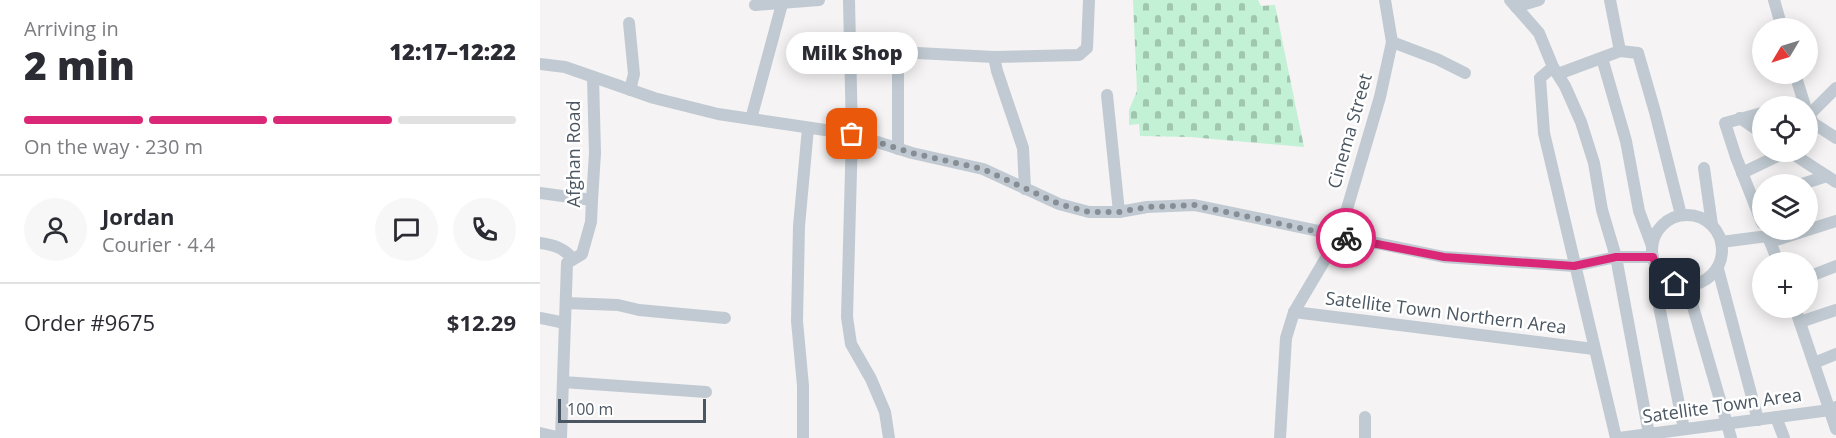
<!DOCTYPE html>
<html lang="en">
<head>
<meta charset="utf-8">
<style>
  body { margin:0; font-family:"Open Sans",sans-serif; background:#f7f7f7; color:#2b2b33; height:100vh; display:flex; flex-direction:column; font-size:22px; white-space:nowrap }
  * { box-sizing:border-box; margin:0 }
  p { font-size:20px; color:#7c7c81 }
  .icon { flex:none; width:33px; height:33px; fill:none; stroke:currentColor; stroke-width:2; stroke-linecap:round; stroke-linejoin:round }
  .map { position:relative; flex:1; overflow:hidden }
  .sheet { display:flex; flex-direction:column; background:#fff; width:540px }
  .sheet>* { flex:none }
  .needle { width:39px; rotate:232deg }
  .buttons { position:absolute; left:1212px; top:18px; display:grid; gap:12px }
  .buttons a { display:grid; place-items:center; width:66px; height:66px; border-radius:50%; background:#fff; box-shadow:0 3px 15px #0003; font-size:30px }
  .scale { position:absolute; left:18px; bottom:15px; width:148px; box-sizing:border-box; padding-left:6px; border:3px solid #4a5661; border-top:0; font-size:16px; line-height:21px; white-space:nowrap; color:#4a5661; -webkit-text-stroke:4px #fff; paint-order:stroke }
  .pin { position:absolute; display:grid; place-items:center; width:51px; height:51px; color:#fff; margin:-26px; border-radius:12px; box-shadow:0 3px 9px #0006 }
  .courier { position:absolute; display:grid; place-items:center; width:60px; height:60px; margin:-30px; border:4px solid #db2777; border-radius:50%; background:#fff; color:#222; box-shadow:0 2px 8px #0007 }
  .bubble { position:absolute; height:42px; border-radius:21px; background:#fff; box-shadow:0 3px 15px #0003; font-size:20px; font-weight:800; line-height:42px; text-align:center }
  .summary em { font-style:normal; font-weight:800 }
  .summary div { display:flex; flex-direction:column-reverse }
  .summary { display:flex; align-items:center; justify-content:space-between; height:102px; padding:0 24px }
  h1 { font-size:39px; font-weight:800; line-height:45px }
  .bar { display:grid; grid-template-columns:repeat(4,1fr); gap:9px 6px; align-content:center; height:72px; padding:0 24px }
  .bar i { height:8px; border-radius:4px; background:#e1e1e2 }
  .bar .active { background:#db2777 }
  .bar p { grid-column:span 4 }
  .line { display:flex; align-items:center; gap:15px; padding:0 24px; border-top:2px solid #e1e1e2 }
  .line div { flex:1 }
  .round { display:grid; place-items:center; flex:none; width:63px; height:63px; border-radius:32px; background:#f7f7f7 }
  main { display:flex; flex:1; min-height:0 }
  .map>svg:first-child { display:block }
  .cemetery { fill:url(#cemetery-stones) }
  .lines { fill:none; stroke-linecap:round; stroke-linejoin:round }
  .minor { stroke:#c1cad2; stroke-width:12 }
  .done { stroke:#868d94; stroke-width:6; stroke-dasharray:0 10.8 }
  .route { stroke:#db2777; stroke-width:8 }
  .labels { text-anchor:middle; stroke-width:5; stroke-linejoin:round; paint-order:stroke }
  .street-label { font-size:18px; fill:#4a5661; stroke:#fff }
</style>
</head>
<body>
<main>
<section class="sheet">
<div class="summary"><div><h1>2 min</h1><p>Arriving in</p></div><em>12:17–12:22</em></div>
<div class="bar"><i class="active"></i><i class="active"></i><i class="active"></i><i></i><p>On the way · 230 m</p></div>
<div class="line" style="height:108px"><a class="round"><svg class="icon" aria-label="person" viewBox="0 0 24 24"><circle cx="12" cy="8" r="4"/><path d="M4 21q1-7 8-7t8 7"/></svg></a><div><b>Jordan</b><p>Courier · 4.4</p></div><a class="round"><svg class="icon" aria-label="chat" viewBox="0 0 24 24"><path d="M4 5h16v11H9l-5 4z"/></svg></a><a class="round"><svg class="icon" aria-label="phone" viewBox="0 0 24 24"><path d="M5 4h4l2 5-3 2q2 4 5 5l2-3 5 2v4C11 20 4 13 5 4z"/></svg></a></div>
<div class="line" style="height:78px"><div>Order #9675</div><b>$12.29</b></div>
</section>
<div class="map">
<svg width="1296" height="438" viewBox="0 0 1296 438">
  <defs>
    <pattern id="cemetery-stones" width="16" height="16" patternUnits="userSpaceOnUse" patternTransform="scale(1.5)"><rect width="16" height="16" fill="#c3f1d5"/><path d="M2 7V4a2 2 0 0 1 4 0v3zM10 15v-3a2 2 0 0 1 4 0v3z" fill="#a0c6b0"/></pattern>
  </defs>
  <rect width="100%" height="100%" fill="#f5f3f3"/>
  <path class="cemetery" d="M 593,0 L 718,0 L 721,6 L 735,5 L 764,147 L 650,137 L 600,136 L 599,124 L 589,125 L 589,110 L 597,91 Z"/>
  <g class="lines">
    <g class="minor">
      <path d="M 309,0 L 312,134 L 307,317 L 311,344 L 331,379 L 345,412 L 349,438"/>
      <path d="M 970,0 L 999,33 L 1013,67 L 1000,78 L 1004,133 L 1076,438"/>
      <path d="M 1070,0 L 1080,51"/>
      <path d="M 1234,0 L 1242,28"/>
      <path d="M 215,5 L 279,0"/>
      <path d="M 976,7 L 999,0"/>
      <path d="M 89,23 L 94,74 L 90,90"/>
      <path d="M 852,42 L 897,59 L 925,73"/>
      <path d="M 454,57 L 457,71 L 483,148 L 485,189"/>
      <path d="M 1062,58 L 1086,141 L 1099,211 L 1112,246"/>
      <path d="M 0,64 L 25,67 L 114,98 L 178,114 L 312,134 L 372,153 L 443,169 L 519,204 L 549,212 L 579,212 L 607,207 L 654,205 L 904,257 L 1034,266 L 1076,257 L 1113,257"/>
      <path d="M 1013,67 L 1025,86 L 1041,122 L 1054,163 L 1062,210 L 1076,257 L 1109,434"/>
      <path d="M 1018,74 L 1080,51 L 1098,53 L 1115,112 L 1141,215"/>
      <path d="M 1255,74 L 1265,106"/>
      <path d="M 567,95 L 579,212"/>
      <path d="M 1249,106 L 1263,103"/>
      <path d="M 1268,111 L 1273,123 L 1296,138"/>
      <path d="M 1222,113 L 1185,123 L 1196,157 L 1222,223"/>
      <path d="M 1269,115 L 1296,88"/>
      <path d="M 1200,118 L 1222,133"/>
      <path d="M 211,119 L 242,4"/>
      <path d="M 358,149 L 358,52 L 454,57 L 539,55 L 547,48 L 549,0"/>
      <path d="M 1250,152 L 1296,182"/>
      <path d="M 1164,168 L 1172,225"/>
      <path d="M 1202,173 L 1246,152"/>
      <path d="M 1262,184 L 1287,176"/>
      <path d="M 0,193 L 52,200"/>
      <circle cx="1147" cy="250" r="35"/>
      <path d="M 1228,236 L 1238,262"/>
      <path d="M 1181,242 L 1228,236"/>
      <path d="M 1230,242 L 1296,221"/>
      <path d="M 0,243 C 14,245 24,248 33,259"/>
      <path d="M 1116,268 L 1119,306 L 1144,429"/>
      <path d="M 1178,269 L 1218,420"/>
      <path d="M 1268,277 L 1296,266"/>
      <path d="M 1147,286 L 1191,438"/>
      <path d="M 26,303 L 78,305 L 99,310 L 185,318"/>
      <path d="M 1255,308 L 1296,429"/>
      <path d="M 754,312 L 1054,349"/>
      <path d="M 0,318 L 25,323"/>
      <path d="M 1260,322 L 1296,310"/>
      <path d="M 1274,363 L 1296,354"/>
      <path d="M 23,382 L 166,392"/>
      <path d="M 1236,417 L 1244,438"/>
      <path d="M 0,433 L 21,438"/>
      <path d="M 21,438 L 27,263 L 42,254 L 51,222 L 52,200 L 55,153 L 53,77"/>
      <path d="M 263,438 L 263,386 L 257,321 L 259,226 L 268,128"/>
      <path d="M 740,438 L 746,338 L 754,312 L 799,236 L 840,97 L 852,42 L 845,0"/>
      <path d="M 825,438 L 825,417"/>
      <path d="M 1079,438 L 1290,410 L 1296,407"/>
    </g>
  </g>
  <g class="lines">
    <path class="done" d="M 312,134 L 372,153 L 443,169 L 519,204 L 549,212 L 579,212 L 608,207 L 654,205 L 806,238"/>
    <path class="route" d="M 806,238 L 904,257 L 991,263 L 1034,266 L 1076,257 L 1113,257 C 1117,270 1123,277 1135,284"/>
  </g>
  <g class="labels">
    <g class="street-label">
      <text transform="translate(810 131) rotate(-74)" y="6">Cinema Street</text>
      <text transform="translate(34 154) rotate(-90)" y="6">Afghan Road</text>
      <text transform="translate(906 313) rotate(7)" y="6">Satellite Town Northern Area</text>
      <text transform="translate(1182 406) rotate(-8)" y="6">Satellite Town Area</text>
    </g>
  </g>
</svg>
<div class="buttons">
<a><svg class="needle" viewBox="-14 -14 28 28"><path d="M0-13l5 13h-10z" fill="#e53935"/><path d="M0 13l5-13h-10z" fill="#7c7c81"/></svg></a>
<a><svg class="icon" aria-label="locate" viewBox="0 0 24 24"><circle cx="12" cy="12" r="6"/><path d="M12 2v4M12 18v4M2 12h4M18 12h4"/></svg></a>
<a><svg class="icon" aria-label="layers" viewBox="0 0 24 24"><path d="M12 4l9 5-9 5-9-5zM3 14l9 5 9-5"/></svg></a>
<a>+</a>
</div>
<div class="scale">100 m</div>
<div class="pin" style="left:312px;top:134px;background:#ea580c"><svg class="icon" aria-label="bag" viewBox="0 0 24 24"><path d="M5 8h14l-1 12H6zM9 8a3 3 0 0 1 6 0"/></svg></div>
<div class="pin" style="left:1135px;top:284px;background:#1f2937"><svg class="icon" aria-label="home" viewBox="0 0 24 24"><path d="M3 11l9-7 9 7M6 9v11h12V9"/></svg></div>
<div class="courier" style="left:806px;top:238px"><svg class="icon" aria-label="bike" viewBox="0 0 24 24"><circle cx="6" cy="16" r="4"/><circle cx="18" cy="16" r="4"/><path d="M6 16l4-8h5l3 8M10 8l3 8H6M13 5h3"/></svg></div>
<div class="bubble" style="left:246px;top:32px;width:132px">Milk Shop</div>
</div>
</main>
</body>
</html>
